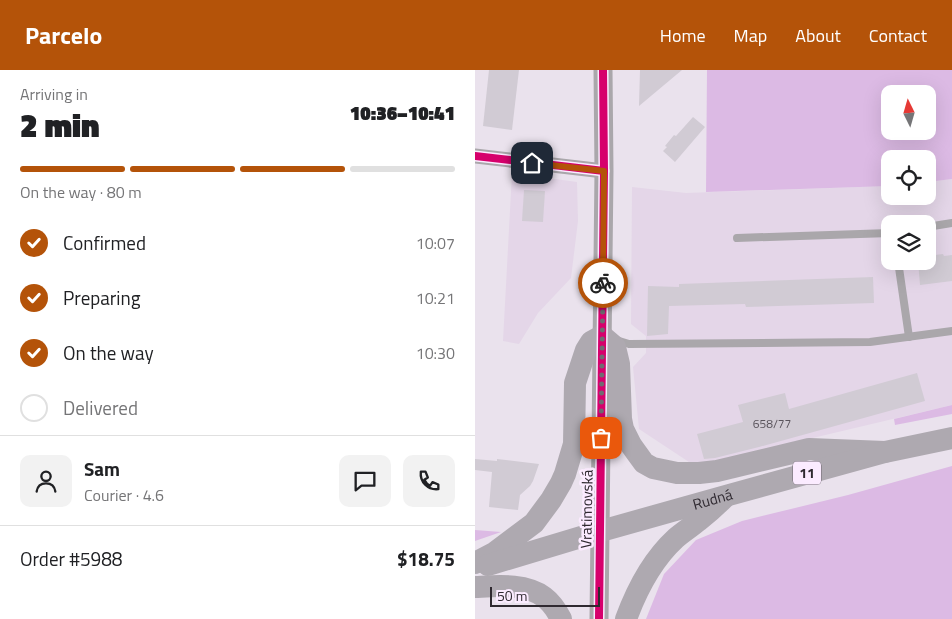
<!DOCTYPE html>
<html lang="en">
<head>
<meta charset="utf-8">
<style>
  body { margin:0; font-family:"Titillium Web",sans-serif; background:#f2f2f2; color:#202124; height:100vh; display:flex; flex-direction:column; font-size:19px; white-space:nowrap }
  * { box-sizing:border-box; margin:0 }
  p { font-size:16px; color:#757577 }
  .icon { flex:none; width:28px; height:28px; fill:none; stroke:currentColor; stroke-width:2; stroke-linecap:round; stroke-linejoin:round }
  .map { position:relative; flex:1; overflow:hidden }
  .drawer { display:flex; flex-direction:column; background:#fff; width:475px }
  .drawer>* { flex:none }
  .needle { width:32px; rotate:355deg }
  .controls { position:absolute; left:406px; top:15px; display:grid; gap:10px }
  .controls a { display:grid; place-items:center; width:55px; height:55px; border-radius:10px; background:#fff; box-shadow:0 5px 20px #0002; font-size:25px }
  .scale { position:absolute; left:15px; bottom:12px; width:110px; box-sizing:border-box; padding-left:5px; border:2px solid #2f2930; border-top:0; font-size:14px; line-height:18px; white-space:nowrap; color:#2f2930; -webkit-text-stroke:4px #fbebff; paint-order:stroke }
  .pin { position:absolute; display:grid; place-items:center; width:42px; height:42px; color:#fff; margin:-21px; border-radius:10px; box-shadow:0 2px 8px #0006 }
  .courier { position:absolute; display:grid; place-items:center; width:50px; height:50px; margin:-25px; border:4px solid #b45309; border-radius:50%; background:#fff; color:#222; box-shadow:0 1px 6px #0007 }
  .head em { font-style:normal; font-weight:800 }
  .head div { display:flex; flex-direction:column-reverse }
  .head { display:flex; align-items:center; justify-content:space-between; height:85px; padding:0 20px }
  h1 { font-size:32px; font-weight:800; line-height:38px }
  .bar { display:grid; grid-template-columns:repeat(4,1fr); gap:8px 5px; align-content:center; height:60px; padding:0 20px }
  .bar i { height:6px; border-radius:4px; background:#e0e0e0 }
  .bar .current { background:#b45309 }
  .bar p { grid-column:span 4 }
  .line { display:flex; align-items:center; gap:12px; padding:0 20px; border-top:1px solid #e0e0e0 }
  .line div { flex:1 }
  .round { display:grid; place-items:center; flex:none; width:52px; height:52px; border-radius:10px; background:#f2f2f2 }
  ol { padding:0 20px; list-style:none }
  li { display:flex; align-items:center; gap:15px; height:55px }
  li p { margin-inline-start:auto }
  li .icon { padding:5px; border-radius:50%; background:#b45309; color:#fff; stroke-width:4 }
  li:last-child { color:#757577 }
  li i { width:28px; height:28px; border:2px solid #e0e0e0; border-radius:50% }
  header { display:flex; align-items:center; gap:30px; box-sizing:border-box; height:70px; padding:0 25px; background:#b45309; color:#fff }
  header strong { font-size:24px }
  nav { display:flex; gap:28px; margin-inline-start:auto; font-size:18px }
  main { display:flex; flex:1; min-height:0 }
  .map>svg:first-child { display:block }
  .built { fill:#e4d6e8; fill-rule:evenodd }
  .green { fill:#dcbae4; fill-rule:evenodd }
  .building { fill:#d1cbd4 }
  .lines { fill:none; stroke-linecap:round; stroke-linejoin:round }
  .service { stroke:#aaa7ab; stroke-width:8 }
  .minor { stroke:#aaa7ab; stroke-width:15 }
  .tertiary { stroke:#aaa7ab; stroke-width:19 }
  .primary { stroke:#aea9b0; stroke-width:22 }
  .tram { stroke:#a6a2a7; stroke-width:1 }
  .cycleway-casing { stroke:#fbebff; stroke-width:11 }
  .cycleway { stroke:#d6006c; stroke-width:8 }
  .done { stroke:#706a72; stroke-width:5; stroke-dasharray:0 9 }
  .route { stroke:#b45309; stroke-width:6 }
  .labels { text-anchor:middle; stroke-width:5; stroke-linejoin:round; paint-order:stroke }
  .number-label { font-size:12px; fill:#59535b }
  .shield { fill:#fbebff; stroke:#6c636e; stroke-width:1 }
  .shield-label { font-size:14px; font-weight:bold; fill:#2f2930 }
  .street-label { font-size:15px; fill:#2f2930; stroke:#fbebff }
</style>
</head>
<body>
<header>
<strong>Parcelo</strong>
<nav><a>Home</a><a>Map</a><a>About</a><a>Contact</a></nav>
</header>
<main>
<section class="drawer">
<div class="head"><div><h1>2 min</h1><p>Arriving in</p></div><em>10:36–10:41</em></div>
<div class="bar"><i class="current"></i><i class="current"></i><i class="current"></i><i></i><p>On the way · 80 m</p></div>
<ol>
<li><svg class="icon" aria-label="check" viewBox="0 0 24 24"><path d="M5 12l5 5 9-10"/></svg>Confirmed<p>10:07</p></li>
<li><svg class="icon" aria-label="check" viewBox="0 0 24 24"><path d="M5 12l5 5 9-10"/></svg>Preparing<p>10:21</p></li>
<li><svg class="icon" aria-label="check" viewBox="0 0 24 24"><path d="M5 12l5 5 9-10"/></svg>On the way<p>10:30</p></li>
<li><i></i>Delivered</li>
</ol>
<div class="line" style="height:90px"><a class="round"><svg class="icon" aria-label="person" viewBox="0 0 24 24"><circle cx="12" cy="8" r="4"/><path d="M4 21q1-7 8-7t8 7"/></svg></a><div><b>Sam</b><p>Courier · 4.6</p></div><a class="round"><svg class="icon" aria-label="chat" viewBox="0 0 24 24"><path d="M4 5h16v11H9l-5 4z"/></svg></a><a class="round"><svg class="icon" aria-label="phone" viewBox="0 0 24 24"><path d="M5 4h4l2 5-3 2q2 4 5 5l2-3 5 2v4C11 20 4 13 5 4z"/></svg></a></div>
<div class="line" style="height:65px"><div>Order #5988</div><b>$18.75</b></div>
</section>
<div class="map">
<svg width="477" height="549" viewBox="0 0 477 549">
  <rect width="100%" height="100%" fill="#eae2ed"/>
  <g class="built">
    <path d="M 37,103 L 102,112 L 103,151 L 96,208 L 63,243 L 44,274 L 28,271 Z"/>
    <path d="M 477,109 L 477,335 L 220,396 L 164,359 L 158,297 L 171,283 L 171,266 L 156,254 L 157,117 L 211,123 L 415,116 L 415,126 L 452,126 L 453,112 ZM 415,154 L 452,154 L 452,191 L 415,191 Z"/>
  </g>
  <g class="green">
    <path d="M 232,0 L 477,0 L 477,109 L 453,112 L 452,89 L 415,89 L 415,116 L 231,122 ZM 415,24 L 452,24 L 452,61 L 415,61 Z"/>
    <path d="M 477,335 L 477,344 L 420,355 L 419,349 Z"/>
    <path d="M 477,396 L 477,549 L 171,549 L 189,504 L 221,470 L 267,451 L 373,425 Z"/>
    <path d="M 0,460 L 26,462 L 0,471 Z"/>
  </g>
  <g class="building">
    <path d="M 14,0 L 44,0 L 37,60 L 8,56 Z"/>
    <path d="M 165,0 L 207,0 L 164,36 Z"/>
    <path d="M 218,47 L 230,57 L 200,92 L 188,81 L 192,77 L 190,76 L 199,65 L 201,66 Z"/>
    <path d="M 49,120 L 70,121 L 68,152 L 47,151 Z"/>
    <path d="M 468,184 L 469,186 L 477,185 L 477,211 L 445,215 L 443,191 L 452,191 L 452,186 Z"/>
    <path d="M 398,207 L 399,233 L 271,237 L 270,234 L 194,236 L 193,264 L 172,266 L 173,216 L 204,217 L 204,214 Z"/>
    <path d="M 442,303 L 450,331 L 284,377 L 240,388 L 229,389 L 222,364 L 268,352 L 263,335 L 310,323 L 314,339 Z"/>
    <path d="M 0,389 L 22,391 L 22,389 L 64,394 L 58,411 L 55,416 L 45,425 L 43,440 L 14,437 L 17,402 L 0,400 Z"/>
  </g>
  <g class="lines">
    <g class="service">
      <path d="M 452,157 L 477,153"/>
      <path d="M 262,168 L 415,163"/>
      <path d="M 423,191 L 434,267"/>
      <path d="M 141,270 L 154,274 L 395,272 L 477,261"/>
    </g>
    <path class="minor" d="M 0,86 L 129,101"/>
    <path class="tertiary" d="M 124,549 L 129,101 L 128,0"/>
    <g class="primary">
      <path d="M 0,493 L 19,483 L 59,453 L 76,430 L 86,413 L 90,404 L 99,374 L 100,313 L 111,280 L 116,272 L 127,266 L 140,277 L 144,294 L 146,349 L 148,359 L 156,375 L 161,382 L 169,393 L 178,398 L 202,403 L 224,403 L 242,401 L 334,379 L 410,382"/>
      <path id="s1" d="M 13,495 L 126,461 L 254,425 L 410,382 L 477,368"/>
      <path d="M 0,517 C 22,516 50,513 69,527 C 77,533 82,541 86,549"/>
      <path d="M 151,549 C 162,519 178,489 201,468 C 208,462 216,457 223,451 C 232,444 241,436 249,428"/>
    </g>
    <path class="tram" d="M 128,549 L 132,0"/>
    <defs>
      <g id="cycleway">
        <path d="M 0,86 L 129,101"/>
        <path d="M 124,549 L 129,101 L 128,0"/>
      </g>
    </defs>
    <use href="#cycleway" class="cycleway-casing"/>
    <use href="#cycleway" class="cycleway"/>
  </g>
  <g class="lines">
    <path class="done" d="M 126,368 L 128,213"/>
    <path class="route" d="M 57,93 L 129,101 L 128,213"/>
  </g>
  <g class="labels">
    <g class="number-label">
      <text x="297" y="358">658/77</text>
    </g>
    <rect class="shield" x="318" y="391.5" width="28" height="23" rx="4"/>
    <g class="shield-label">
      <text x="332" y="408">11</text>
    </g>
    <g class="street-label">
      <text dy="5" stroke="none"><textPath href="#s1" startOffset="234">Rudná</textPath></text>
      <text transform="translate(112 439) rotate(-89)" y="5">Vratimovská</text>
    </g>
  </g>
</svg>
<div class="controls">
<a><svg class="needle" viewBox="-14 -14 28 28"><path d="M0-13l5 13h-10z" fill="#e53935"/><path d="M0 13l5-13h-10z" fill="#757577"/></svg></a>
<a><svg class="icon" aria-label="locate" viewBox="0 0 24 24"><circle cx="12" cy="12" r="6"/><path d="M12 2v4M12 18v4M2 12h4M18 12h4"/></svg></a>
<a><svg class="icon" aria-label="layers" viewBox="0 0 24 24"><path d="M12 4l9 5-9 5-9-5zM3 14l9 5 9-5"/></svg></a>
</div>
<div class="scale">50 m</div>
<div class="pin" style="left:126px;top:368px;background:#ea580c"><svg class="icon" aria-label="bag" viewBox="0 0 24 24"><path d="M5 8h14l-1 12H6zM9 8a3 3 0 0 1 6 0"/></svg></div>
<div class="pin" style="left:57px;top:93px;background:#1f2937"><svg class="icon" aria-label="home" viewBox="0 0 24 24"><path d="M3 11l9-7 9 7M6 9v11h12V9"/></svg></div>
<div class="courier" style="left:128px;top:213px"><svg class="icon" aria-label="bike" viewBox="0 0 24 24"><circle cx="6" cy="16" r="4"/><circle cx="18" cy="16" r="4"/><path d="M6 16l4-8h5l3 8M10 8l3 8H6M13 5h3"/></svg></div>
</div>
</main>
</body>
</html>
